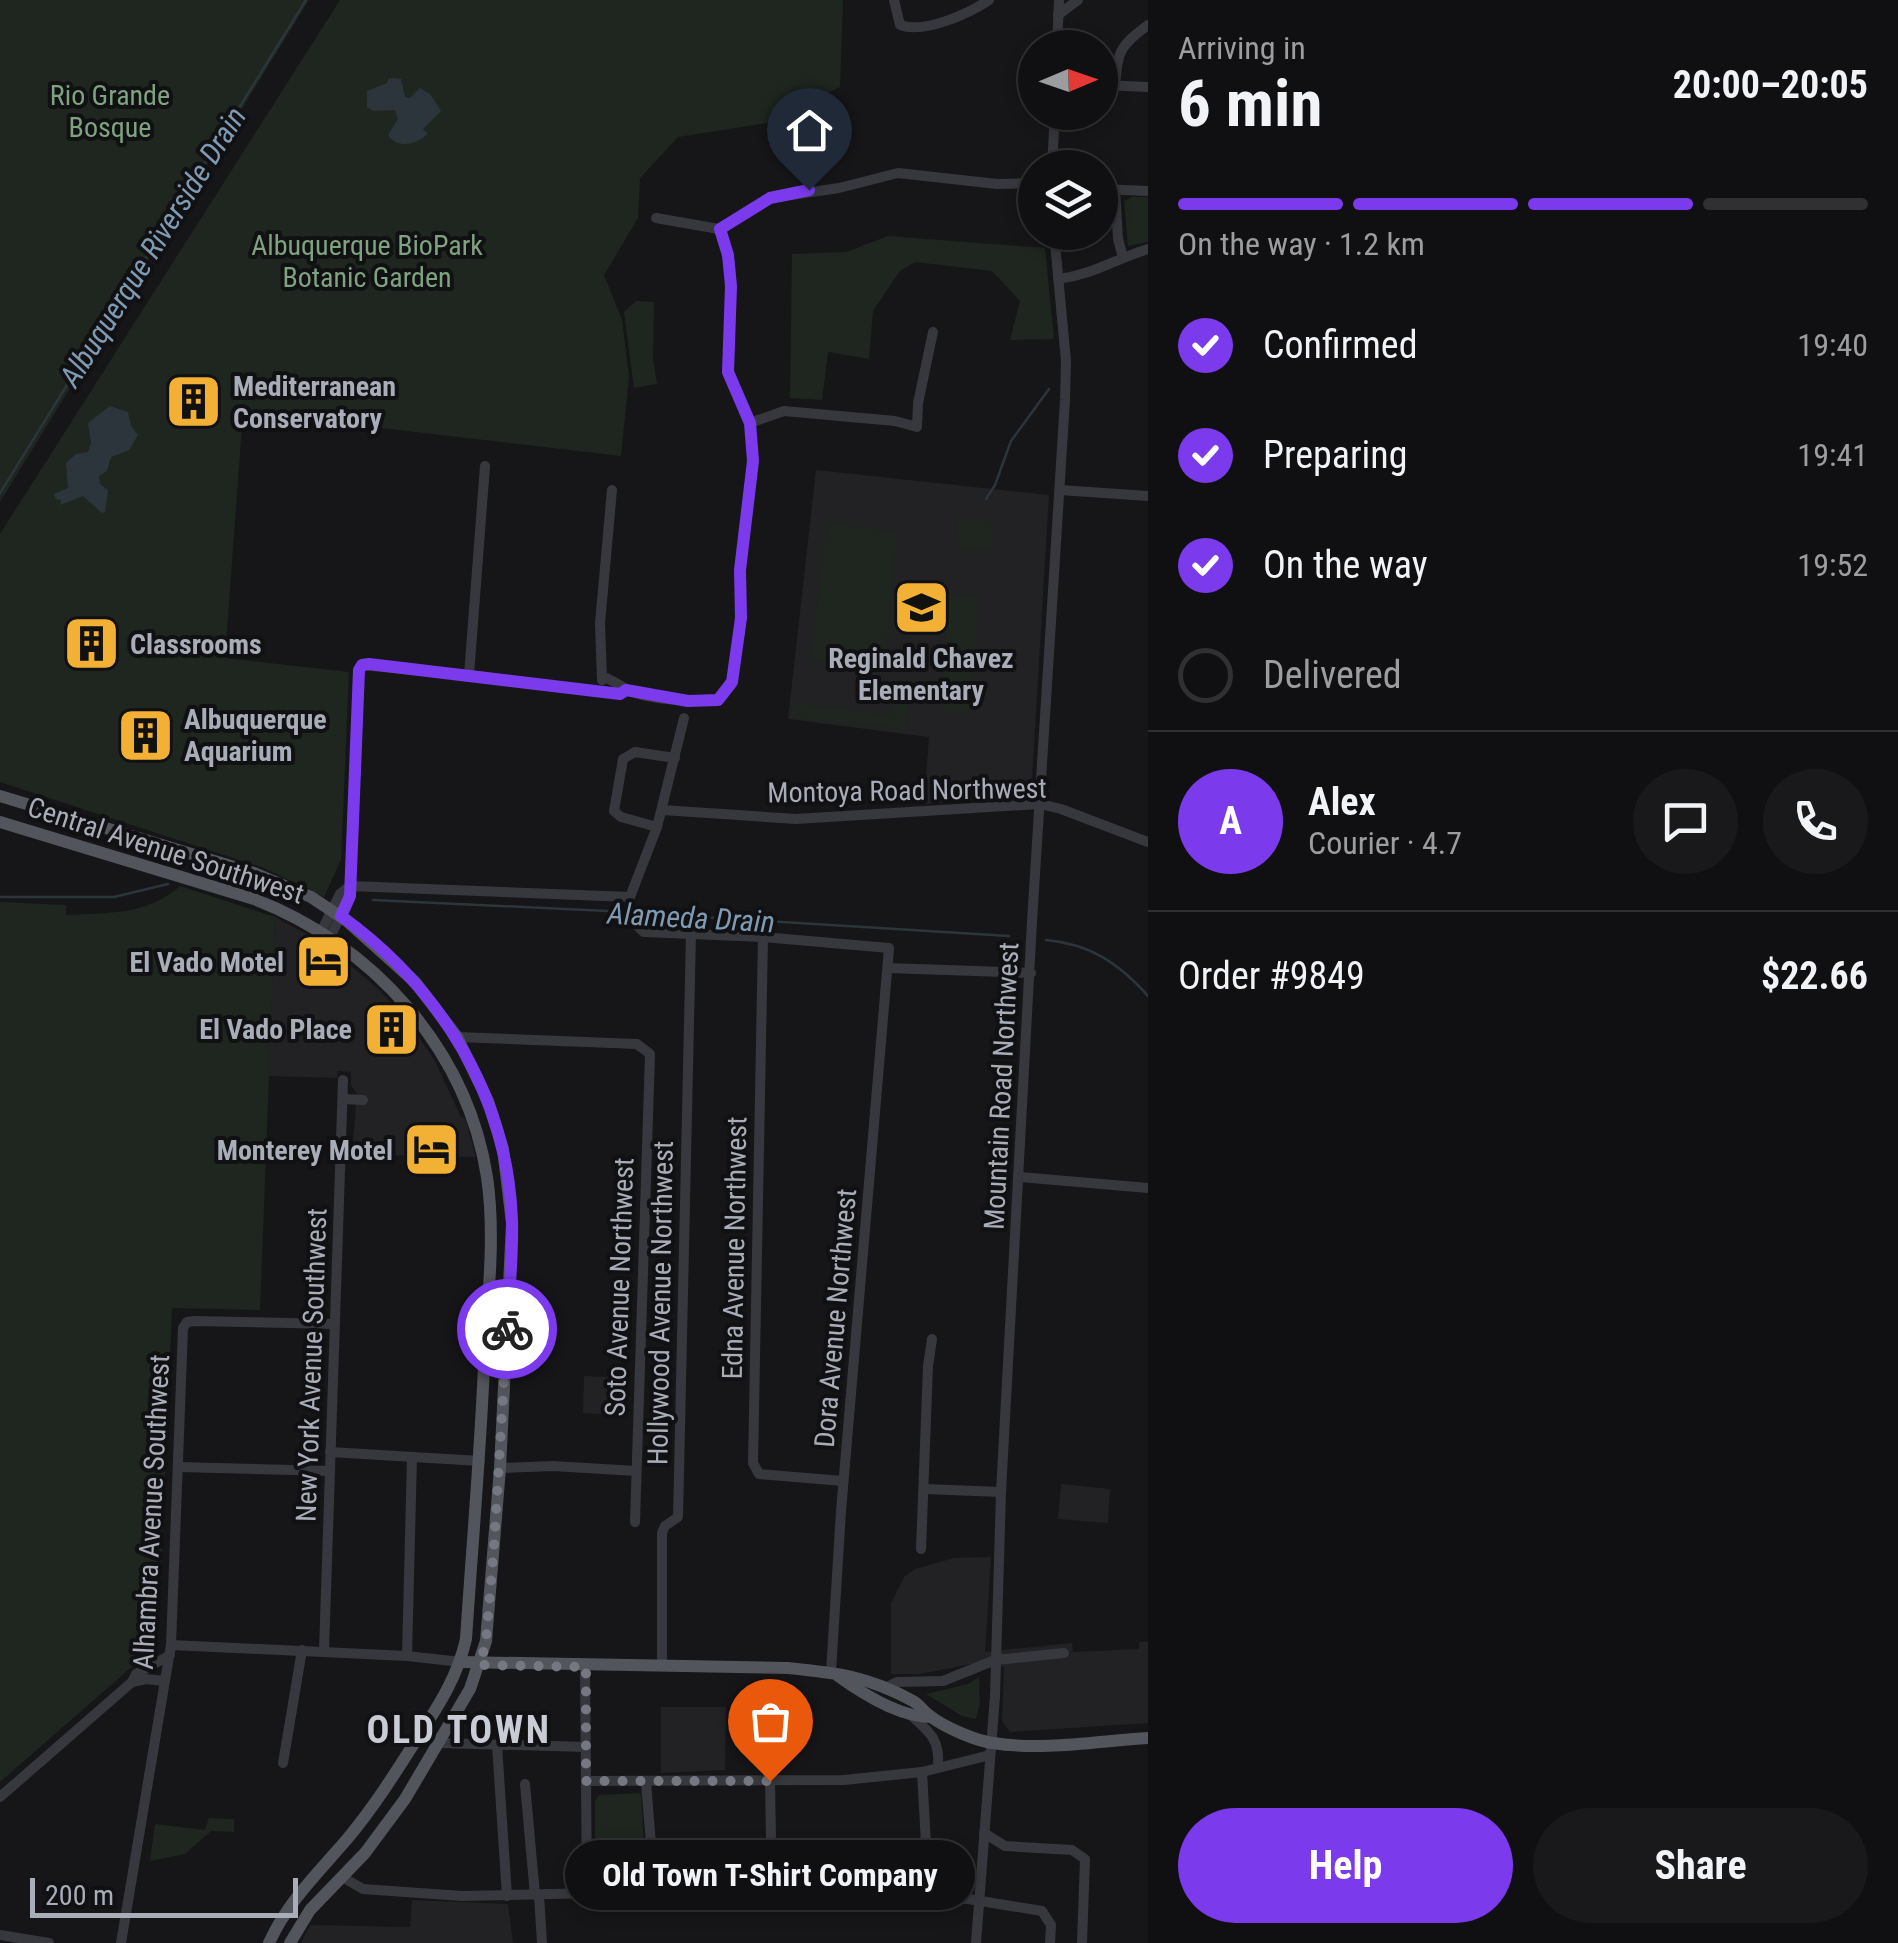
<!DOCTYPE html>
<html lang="en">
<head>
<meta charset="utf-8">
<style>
  body { margin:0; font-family:"Roboto Condensed",sans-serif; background:#19191b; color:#f1f3f6; height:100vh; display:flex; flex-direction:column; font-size:38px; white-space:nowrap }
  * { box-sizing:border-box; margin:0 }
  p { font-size:32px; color:#9c9d9f }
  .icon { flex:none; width:55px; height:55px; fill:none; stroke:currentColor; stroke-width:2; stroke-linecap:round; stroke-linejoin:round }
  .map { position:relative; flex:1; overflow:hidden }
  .sheet { display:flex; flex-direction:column; background:#101012; width:750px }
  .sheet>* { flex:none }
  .needle { width:65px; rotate:88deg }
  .buttons { position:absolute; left:1018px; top:30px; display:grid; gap:20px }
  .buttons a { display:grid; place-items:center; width:100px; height:100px; border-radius:50%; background:#101012; box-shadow:0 5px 15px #0003,0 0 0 2px #303032; font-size:50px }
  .scale { position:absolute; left:30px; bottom:25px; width:268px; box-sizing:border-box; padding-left:10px; border:5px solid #a8adb8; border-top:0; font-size:28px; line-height:35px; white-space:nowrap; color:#a8adb8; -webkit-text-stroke:8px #111113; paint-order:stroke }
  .pin { position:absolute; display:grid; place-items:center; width:85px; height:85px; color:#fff; margin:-102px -42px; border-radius:50% 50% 50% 0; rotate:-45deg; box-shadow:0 0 10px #0007 }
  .pin .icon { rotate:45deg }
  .courier { position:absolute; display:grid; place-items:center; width:100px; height:100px; margin:-50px; border:8px solid #7c3aed; border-radius:50%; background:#fff; color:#222; box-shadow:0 2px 12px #0007 }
  .bubble { position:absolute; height:70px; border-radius:35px; background:#101012; box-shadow:0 5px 15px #0003,0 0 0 2px #303032; font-size:32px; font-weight:700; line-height:70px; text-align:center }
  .head em { font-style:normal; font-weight:700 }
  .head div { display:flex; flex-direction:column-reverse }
  .head { display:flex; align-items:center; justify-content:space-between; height:170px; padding:0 30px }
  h1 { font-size:65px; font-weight:700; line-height:75px }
  .bar { display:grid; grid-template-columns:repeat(4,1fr); gap:15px 10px; align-content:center; height:120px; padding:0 30px }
  .bar i { height:12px; border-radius:8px; background:#303032 }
  .bar .on { background:#7c3aed }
  .bar p { grid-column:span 4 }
  .line { display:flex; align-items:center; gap:25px; padding:0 30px; border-top:2px solid #303032 }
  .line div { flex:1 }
  .round { display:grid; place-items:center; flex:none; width:105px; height:105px; border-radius:52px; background:#19191b }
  ol { padding:0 30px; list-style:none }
  li { display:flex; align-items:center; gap:30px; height:110px }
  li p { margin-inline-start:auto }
  li .icon { padding:10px; border-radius:50%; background:#7c3aed; color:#fff; stroke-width:4 }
  li:last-child { color:#9c9d9f }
  li i { width:55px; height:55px; border:5px solid #303032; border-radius:50% }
  .primary-button { display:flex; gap:20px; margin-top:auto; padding:20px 30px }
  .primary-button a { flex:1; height:115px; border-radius:60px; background:#7c3aed; color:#fff; font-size:40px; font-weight:700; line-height:115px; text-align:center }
  .primary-button a+a { background:#19191b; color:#f1f3f6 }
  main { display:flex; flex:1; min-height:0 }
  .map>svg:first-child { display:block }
  .built { fill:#222225 }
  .green { fill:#1e261f }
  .water { fill:#2c353c }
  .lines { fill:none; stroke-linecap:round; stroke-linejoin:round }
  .stream { stroke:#2c353c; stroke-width:2.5 }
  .minor { stroke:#37383d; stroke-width:10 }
  .major { stroke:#53555c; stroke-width:12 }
  .done { stroke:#757880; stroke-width:10; stroke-dasharray:0 18 }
  .route { stroke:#7c3aed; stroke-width:12 }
  .labels { text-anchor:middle; stroke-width:8; stroke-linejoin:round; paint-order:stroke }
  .park-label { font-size:28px; fill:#7fa381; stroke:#111113 }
  .poi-label { font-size:28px; font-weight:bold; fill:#a8adb8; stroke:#111113; text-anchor:start }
  .street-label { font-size:28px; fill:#a8adb8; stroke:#111113 }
  .water-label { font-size:30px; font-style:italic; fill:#7f9bb3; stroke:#111113 }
  .district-label { font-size:38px; font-weight:bold; letter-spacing:2.5px; fill:#c9ccd4; stroke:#111113 }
</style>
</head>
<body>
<main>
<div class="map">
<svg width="1148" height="1943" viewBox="0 0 1148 1943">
  <rect width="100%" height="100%" fill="#161618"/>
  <g class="built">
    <path d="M 816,470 L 1049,495 L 1031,796 L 924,804 L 929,737 L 788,719 Z"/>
    <path d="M 275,917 L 314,938 L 339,956 L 376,987 L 405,1017 L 435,1061 L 461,1117 L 465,1118 L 476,1157 L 352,1154 L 357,1093 L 351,1086 L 351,1072 L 338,1071 L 337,1078 L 268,1076 Z"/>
    <path d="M 584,1376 L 621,1378 L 620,1415 L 583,1413 Z"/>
    <path d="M 1061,1484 L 1110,1489 L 1108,1523 L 1058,1519 Z"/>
    <path d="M 991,1557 L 985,1652 L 1072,1643 L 1073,1652 L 1139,1649 L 1139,1642 L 1148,1642 L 1148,1723 L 1010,1732 L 1002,1721 L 1004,1667 L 976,1663 L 921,1674 L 891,1674 L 891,1603 L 904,1577 L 915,1569 L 954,1558 Z"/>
    <path d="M 661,1707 L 726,1707 L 725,1770 L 661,1773 Z"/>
    <path d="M 412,1900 L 508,1904 L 513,1943 L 301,1943 L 310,1925 L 410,1927 Z"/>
  </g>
  <g class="green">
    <path d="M 0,0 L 309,0 L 0,502 Z"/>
    <path d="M 340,0 L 843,0 L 840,87 L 768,123 L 678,137 L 640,178 L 638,218 L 604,275 L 622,320 L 629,377 L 621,456 L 243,412 L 225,658 L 349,672 L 341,860 L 324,897 L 264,868 L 0,782 L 0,534 Z"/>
    <path d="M 1132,197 L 1148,197 L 1148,242 L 1128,246 L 1124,201 Z"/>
    <path d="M 888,236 L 1045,248 L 1054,339 L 1010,340 L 1020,301 L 992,271 L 915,262 L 900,271 L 873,311 L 869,359 L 828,352 L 822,400 L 790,398 L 792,254 L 846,252 Z"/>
    <path d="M 636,301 L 654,302 L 653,358 L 657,384 L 634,388 L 624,312 Z"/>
    <path d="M 958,519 L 992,521 L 991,549 L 961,551 L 957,547 Z"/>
    <path d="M 827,522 L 897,532 L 884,671 L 811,661 Z"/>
    <path d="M 948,594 L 978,595 L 975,656 L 945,654 Z"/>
    <path d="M 944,670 L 974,672 L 972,712 L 942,711 Z"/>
    <path d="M 894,692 L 908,693 L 906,729 L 791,718 L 793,703 L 892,715 Z"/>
    <path d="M 180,886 L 275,917 L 260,1310 L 172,1308 L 158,1644 L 0,1782 L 0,902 L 66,905 L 66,915 C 107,913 148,915 180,886 Z"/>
    <path d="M 979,1677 L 980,1702 L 976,1719 L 962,1716 L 926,1694 L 968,1684 Z"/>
    <path d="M 641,1793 L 646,1878 L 642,1881 L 604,1881 L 595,1873 L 595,1801 L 599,1795 Z"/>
    <path d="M 209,1818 L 234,1819 L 234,1832 L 211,1831 L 185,1854 L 150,1861 L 155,1824 L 205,1830 Z"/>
  </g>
  <g class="water">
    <path d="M 389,78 L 401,79 L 405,97 L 410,98 L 420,88 L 430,94 L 441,111 L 423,129 L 428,134 C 416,144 399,150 388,135 L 398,119 L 395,110 L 373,111 L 367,107 L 367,91 L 387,83 Z"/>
    <path d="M 110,406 L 128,412 L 131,426 L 138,435 L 129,450 L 111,457 L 107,471 L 99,476 L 100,484 L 108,490 L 105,512 L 102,513 L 83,496 L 60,505 L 61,500 L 56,499 L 54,494 L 68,488 L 66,463 L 76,454 L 88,452 L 91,443 L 88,423 Z"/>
  </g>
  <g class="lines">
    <g class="stream">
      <path d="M 0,493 L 306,0"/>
      <path d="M 986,499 L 995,485 L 1011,441 L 1049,389"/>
      <path d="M 0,897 L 114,897 L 168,884"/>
      <path d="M 373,900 L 628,912"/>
      <path d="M 636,913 L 1009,936"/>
      <path d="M 1046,940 C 1090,944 1119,963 1148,996"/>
    </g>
    <g class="minor">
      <path d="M 894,0 L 900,25 C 924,34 968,14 989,0"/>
      <path d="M 1058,15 L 1078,0"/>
      <path d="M 1057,48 L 1059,0"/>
      <path d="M 1100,85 L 1148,87"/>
      <path d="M 1115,86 C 1118,50 1119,47 1148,25"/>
      <path d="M 1052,168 L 1055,112"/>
      <path d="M 1100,189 L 1148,191"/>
      <path d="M 1115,190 L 1118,239 L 1123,257"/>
      <path d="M 656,218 L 719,229 L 771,198 L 839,188 L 898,173 L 997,184 L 1035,183"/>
      <path d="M 1058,279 C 1093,275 1115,259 1148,249"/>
      <path d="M 750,423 L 784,411 L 895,421 L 917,427 L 918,403 L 933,332"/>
      <path d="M 1060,490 L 1148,496"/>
      <path d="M 469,675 L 485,466"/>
      <path d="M 603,677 C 614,680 621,687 630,691 C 653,701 693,701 718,700 L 732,682 L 741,618 L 740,570 L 753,461 L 750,423 L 728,372 L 731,286 L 728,255 L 719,229"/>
      <path d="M 602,680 L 600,623 L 612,490"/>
      <path d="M 684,718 L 657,827 L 630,897 L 630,919 L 644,932 L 763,937 L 889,948 L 841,1511 L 831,1672"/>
      <path d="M 662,810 L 796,819 L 1040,804 L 1061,809 L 1148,842"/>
      <path d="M 657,827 L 621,817 L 614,811 L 623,759 L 635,752 L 675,758"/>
      <path d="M 350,886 L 630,897"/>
      <path d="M 321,932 L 340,894 L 350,886"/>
      <path d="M 330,937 L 350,897 L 359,670 L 362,665 L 469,675 L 620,694 L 626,690"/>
      <path d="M 763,937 L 753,1463 L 759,1474 L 843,1481"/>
      <path d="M 888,968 L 1031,973"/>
      <path d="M 457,1037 L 637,1044 L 650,1054 L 635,1522"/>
      <path d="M 343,1099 L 363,1100"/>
      <path d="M 1020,1177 L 1148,1188"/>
      <path d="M 330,1452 L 480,1461"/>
      <path d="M 179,1467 L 330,1471"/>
      <path d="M 500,1468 L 553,1466 L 636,1471"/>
      <path d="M 925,1489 L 1001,1492"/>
      <path d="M 921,1549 L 928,1366 L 932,1339"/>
      <path d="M 171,1645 L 407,1656 L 461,1662"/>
      <path d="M 324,1651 L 343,1080"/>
      <path d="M 407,1656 L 412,1457"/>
      <path d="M 662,1666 L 662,1533 L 665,1526 L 678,1517 L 691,933"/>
      <path d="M 585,1667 L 587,1894"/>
      <path d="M 132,1682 L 146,1679 L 164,1681"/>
      <path d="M 887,1687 L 897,1682 L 943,1681 L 995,1660 L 1064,1653"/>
      <path d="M 913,1717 C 931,1733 940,1741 938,1766"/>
      <path d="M 440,1743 L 586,1747"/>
      <path d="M 497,1745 L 507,1896"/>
      <path d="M 283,1763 L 302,1650"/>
      <path d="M 922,1772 L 929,1897"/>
      <path d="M 586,1781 L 844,1780 L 922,1772 L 990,1755"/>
      <path d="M 770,1781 L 772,1895"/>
      <path d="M 646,1782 L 655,1894"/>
      <path d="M 525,1784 L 535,1895"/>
      <path d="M 0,1797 L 132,1682 L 136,1674 L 170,1655"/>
      <path d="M 984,1833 L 1005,1846 L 1072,1850 L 1085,1859 L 1082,1943"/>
      <path d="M 342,1877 L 363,1889 L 462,1896 L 643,1892 L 929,1897 L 968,1899 L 1042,1911 L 1051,1925 L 1050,1943"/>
      <path d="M 539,1895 L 542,1943"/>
      <path d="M 0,1935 L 49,1943"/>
      <path d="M 121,1943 L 171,1645 L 183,1328 L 187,1322 L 195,1321 L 335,1324"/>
      <path d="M 976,1943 L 995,1696 L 1001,1492 L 1032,922 L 1065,400 L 1066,361 L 1054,232"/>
    </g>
    <g class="major">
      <path d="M 0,796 L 254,873 L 311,897 L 347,921 L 415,982 L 457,1037 L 488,1101 L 503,1149 L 512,1223 L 500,1468 L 486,1641 L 470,1689 L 405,1799 L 365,1853 L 310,1910 L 290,1943"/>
      <path d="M 0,822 L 254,899 C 372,944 467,1049 487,1177 C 496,1238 487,1304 484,1366 C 480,1457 472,1548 466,1639 C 457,1679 437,1708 415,1742 C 394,1775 373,1808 348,1838 C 319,1872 288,1901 269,1943"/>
      <path d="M 461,1662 L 787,1668 C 837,1673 868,1676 913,1701 C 920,1705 923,1711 930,1716 C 944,1727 976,1741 993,1743 C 1043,1751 1098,1741 1148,1738"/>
      <path d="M 838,1676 C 863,1694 899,1717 930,1717"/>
    </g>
  </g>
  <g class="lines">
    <path class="done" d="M 507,1329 L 494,1546 L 486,1641 L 480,1665 L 586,1667 L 586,1781 L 770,1781"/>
    <path class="route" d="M 507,1329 C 509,1293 513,1257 512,1221 C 508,1098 441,988 341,916 L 350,896 L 359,670 L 362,665 L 369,664 L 620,694 L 626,690 L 688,701 L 718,700 L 732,682 L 741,618 L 740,570 L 753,461 L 750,423 L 728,372 L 731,286 L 728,255 L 720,229 L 770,198 L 809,190"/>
  </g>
  <defs>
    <symbol id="building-square" viewBox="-11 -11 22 22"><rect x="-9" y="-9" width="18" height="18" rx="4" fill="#f2b134" stroke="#111113"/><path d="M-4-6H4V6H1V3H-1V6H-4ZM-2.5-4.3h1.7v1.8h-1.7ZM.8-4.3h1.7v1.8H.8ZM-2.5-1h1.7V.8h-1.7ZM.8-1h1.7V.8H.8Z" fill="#111"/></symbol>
    <symbol id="school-square" viewBox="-11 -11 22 22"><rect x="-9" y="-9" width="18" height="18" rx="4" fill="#f2b134" stroke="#111113"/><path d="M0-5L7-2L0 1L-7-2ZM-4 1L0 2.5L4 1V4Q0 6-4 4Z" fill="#111"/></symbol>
    <symbol id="hotel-square" viewBox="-11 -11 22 22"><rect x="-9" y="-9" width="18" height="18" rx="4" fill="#f2b134" stroke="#111113"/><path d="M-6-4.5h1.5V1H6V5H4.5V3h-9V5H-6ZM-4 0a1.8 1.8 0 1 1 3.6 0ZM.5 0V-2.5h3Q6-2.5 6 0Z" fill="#111"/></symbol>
  </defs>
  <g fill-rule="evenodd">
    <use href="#building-square" x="162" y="370" width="63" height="63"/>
    <use href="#school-square" x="890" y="576" width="63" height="63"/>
    <use href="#building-square" x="60" y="612" width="63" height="63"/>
    <use href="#building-square" x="114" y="704" width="63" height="63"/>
    <use href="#hotel-square" x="292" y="930" width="63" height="63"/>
    <use href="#building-square" x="360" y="998" width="63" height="63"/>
    <use href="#hotel-square" x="400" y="1118" width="63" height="63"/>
  </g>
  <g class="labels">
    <g class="park-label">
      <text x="110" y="105">Rio Grande<tspan x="110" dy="32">Bosque</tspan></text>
      <text x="367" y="255">Albuquerque BioPark<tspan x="367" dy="32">Botanic Garden</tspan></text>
    </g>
    <g class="poi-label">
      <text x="233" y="396">Mediterranean<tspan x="233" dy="32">Conservatory</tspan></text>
      <text x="130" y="654">Classrooms</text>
      <text x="921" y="668" text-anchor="middle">Reginald Chavez<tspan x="921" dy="32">Elementary</tspan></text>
      <text x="184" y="729">Albuquerque<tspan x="184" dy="32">Aquarium</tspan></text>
      <text x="284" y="972" text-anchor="end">El Vado Motel</text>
      <text x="352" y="1039" text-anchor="end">El Vado Place</text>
      <text x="393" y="1160" text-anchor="end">Monterey Motel</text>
    </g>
    <g class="street-label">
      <text transform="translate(907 790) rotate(-1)" y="10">Montoya Road Northwest</text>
      <text transform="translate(166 850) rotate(18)" y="10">Central Avenue Southwest</text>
      <text transform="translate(1001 1086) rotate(-87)" y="10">Mountain Road Northwest</text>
      <text transform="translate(734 1248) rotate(-89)" y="10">Edna Avenue Northwest</text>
      <text transform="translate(619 1287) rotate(-88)" y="10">Soto Avenue Northwest</text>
      <text transform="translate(660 1303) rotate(-89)" y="10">Hollywood Avenue Northwest</text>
      <text transform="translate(835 1318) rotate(-85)" y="10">Dora Avenue Northwest</text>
      <text transform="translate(311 1365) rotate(-88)" y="10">New York Avenue Southwest</text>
      <text transform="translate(151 1512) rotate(-87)" y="10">Alhambra Avenue Southwest</text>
    </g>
    <g class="water-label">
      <text transform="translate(153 247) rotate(-58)" y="10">Albuquerque Riverside Drain</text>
      <text transform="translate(691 918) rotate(3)" y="10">Alameda Drain</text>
    </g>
    <g class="district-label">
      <text x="459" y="1743">OLD TOWN</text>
    </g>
  </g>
</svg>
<div class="buttons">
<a><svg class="needle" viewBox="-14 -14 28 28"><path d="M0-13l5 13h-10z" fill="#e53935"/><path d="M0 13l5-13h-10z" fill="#9c9d9f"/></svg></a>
<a><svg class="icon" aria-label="layers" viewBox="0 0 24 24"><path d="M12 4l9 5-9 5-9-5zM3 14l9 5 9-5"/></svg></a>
</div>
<div class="scale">200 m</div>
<div class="pin" style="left:770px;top:1781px;background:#ea580c"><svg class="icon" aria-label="bag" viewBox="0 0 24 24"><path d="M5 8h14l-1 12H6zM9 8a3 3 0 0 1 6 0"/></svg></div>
<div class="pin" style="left:809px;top:190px;background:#1f2937"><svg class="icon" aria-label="home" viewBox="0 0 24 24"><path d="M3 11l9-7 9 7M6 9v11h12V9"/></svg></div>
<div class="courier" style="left:507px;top:1329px"><svg class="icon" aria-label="bike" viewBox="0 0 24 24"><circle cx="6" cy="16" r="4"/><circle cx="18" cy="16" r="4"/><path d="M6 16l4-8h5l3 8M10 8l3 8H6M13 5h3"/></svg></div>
<div class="bubble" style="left:565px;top:1840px;width:410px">Old Town T-Shirt Company</div>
</div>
<section class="sheet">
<div class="head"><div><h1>6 min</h1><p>Arriving in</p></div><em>20:00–20:05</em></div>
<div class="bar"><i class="on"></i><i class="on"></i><i class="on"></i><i></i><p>On the way · 1.2 km</p></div>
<ol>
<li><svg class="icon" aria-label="check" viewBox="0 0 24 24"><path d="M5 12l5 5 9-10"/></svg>Confirmed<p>19:40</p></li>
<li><svg class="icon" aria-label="check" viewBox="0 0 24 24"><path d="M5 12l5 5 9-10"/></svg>Preparing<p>19:41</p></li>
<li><svg class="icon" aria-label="check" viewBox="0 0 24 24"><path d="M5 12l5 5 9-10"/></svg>On the way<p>19:52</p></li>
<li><i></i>Delivered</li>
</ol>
<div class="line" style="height:180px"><b class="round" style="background:#7c3aed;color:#fff">A</b><div><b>Alex</b><p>Courier · 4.7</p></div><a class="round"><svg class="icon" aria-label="chat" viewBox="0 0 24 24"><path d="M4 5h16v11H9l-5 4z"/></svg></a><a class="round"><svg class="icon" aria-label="phone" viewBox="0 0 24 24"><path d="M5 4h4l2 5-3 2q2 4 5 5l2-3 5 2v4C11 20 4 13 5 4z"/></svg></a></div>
<div class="line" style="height:130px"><div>Order #9849</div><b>$22.66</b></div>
<div class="primary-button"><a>Help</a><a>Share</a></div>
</section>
</main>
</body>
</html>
